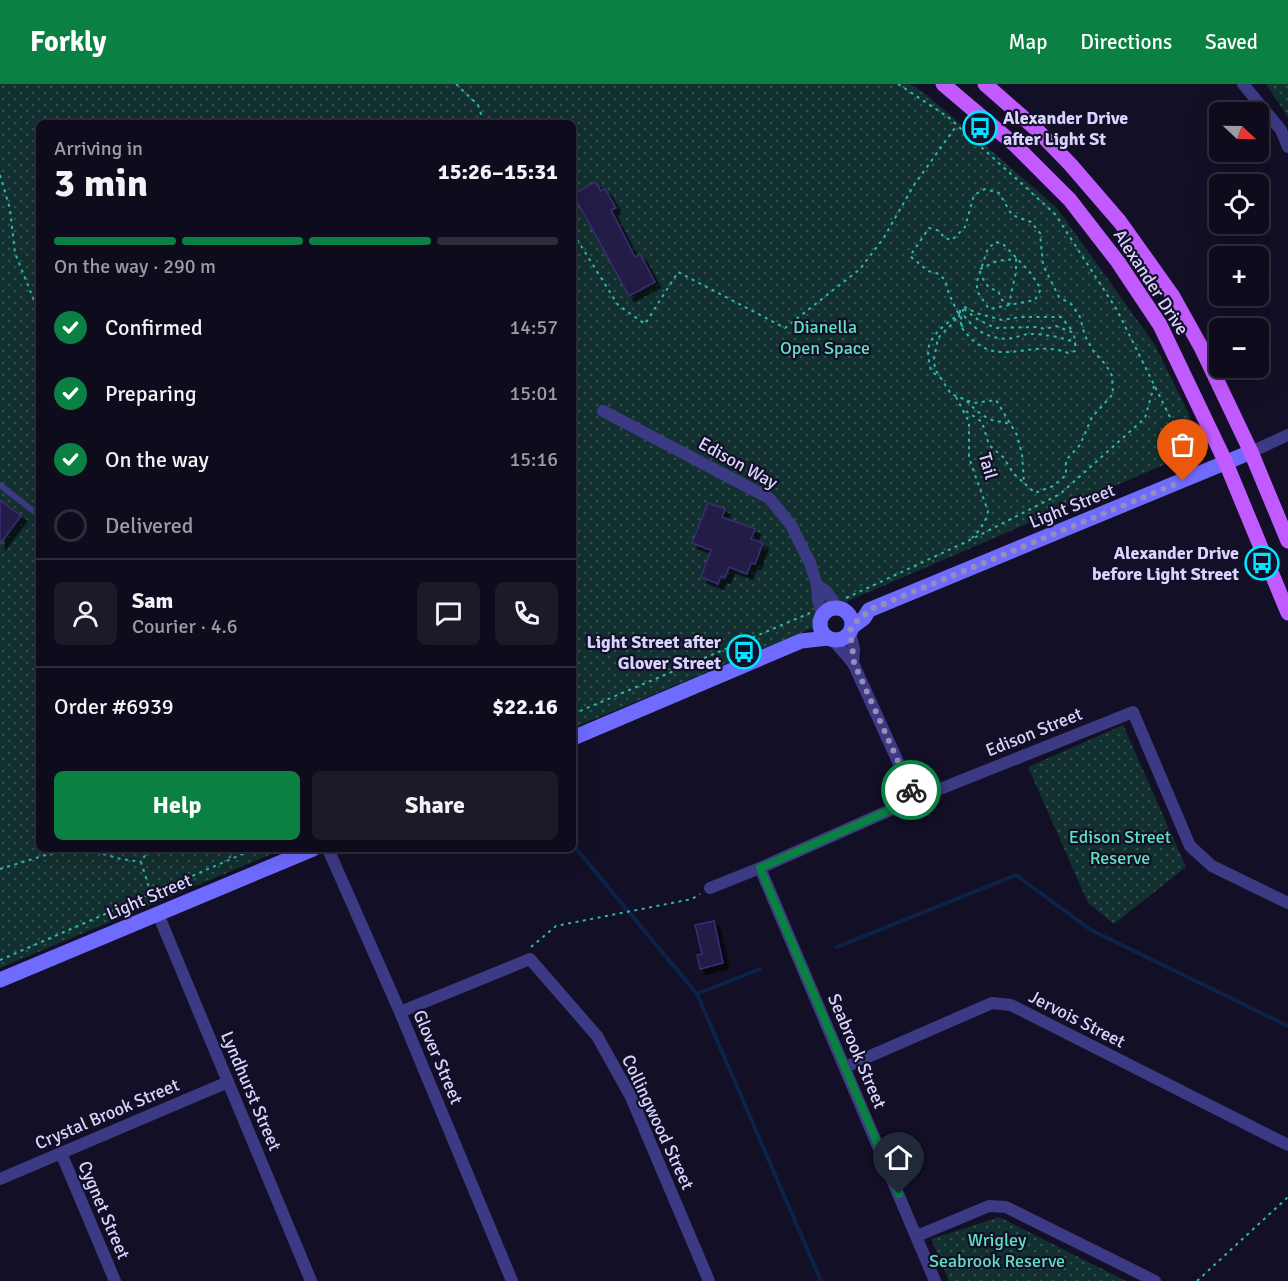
<!DOCTYPE html>
<html lang="en">
<head>
<meta charset="utf-8">
<style>
  body { margin:0; font-family:Signika,sans-serif; background:#1c1929; color:#f1f3f6; height:100vh; display:flex; flex-direction:column; font-size:22px; white-space:nowrap }
  * { box-sizing:border-box; margin:0 }
  p { font-size:20px; color:#9b9ba3 }
  .icon { flex:none; width:33px; height:33px; fill:none; stroke:currentColor; stroke-width:2; stroke-linecap:round; stroke-linejoin:round }
  .map { position:relative; flex:1; overflow:hidden }
  .sheet { position:absolute; left:36px; top:36px; width:540px; height:732px; display:flex; flex-direction:column; background:#0e0b1c; border-radius:9px; box-shadow:0 6px 24px #0002,0 0 0 2px #2e2b3b }
  .sheet>* { flex:none }
  .needle { width:39px; rotate:112deg }
  .buttons { position:absolute; left:1209px; top:18px; display:grid; gap:12px }
  .buttons a { display:grid; place-items:center; width:60px; height:60px; border-radius:9px; background:#0e0b1c; box-shadow:0 6px 24px #0002,0 0 0 2px #2e2b3b; font-size:30px }
  .pin { position:absolute; display:grid; place-items:center; width:51px; height:51px; color:#fff; margin:-62px -26px; border-radius:50% 50% 50% 0; rotate:-45deg; box-shadow:0 0 6px #0007 }
  .pin .icon { rotate:45deg }
  .courier { position:absolute; display:grid; place-items:center; width:60px; height:60px; margin:-30px; border:4px solid #0b8043; border-radius:50%; background:#fff; color:#222; box-shadow:0 2px 8px #0007 }
  .head em { font-style:normal; font-weight:700 }
  .head div { display:flex; flex-direction:column-reverse }
  .head { display:flex; align-items:center; justify-content:space-between; height:102px; padding:0 18px }
  h1 { font-size:39px; font-weight:700; line-height:45px }
  .bar { display:grid; grid-template-columns:repeat(4,1fr); gap:9px 6px; align-content:center; height:72px; padding:0 18px }
  .bar i { height:8px; border-radius:4px; background:#2e2b3b }
  .bar .on { background:#0b8043 }
  .bar p { grid-column:span 4 }
  .line { display:flex; align-items:center; gap:15px; padding:0 18px; border-top:2px solid #2e2b3b }
  .line div { flex:1 }
  .round { display:grid; place-items:center; flex:none; width:63px; height:63px; border-radius:9px; background:#1c1929 }
  ol { padding:0 18px; list-style:none }
  li { display:flex; align-items:center; gap:18px; height:66px }
  li p { margin-inline-start:auto }
  li .icon { padding:6px; border-radius:50%; background:#0b8043; color:#fff; stroke-width:4 }
  li:last-child { color:#9b9ba3 }
  li i { width:33px; height:33px; border:3px solid #2e2b3b; border-radius:50% }
  .primary-button { display:flex; gap:12px; margin-top:auto; padding:12px 18px }
  .primary-button a { flex:1; height:69px; border-radius:9px; background:#0b8043; color:#fff; font-size:24px; font-weight:700; line-height:69px; text-align:center }
  .primary-button a+a { background:#1c1929; color:#f1f3f6 }
  header { display:flex; align-items:center; gap:36px; box-sizing:border-box; height:84px; padding:0 30px; background:#0b8043; color:#fff }
  header strong { font-size:28px }
  nav { display:flex; gap:33px; margin-inline-start:auto; font-size:21px }
  .map>svg:first-child { display:block }
  .park { fill:url(#park-dots) }
  .lines { fill:none; stroke-linecap:round; stroke-linejoin:round }
  .stream { stroke:#0c2248; stroke-width:4 }
  .building { fill:#241b47; stroke:#3b2d73; stroke-width:1.5; filter:url(#shadow) }
  .path { stroke:#2fb8b0; stroke-width:2; stroke-dasharray:3 4.5; stroke-linecap:butt }
  .lane { stroke:#3d3a85; stroke-width:6 }
  .street { stroke:#3d3a85; stroke-width:12 }
  .secondary { stroke:#6f6bff; stroke-width:15 }
  .primary { stroke:#c25bff; stroke-width:15 }
  .done { stroke:#948fb3; stroke-width:6; stroke-dasharray:0 10.8 }
  .route { stroke:#0b8043; stroke-width:8 }
  .labels { text-anchor:middle; stroke-width:4.5; stroke-linejoin:round; paint-order:stroke }
  .poi-label { font-size:18px; font-weight:bold; fill:#d9d4ff; stroke:#130f26; text-anchor:end }
  .street-label { font-size:18px; fill:#d9d4ff; stroke:#130f26 }
  .park-label { font-size:18px; fill:#5fe0c0; stroke:#130f26 }
</style>
</head>
<body>
<header>
<strong>Forkly</strong>
<nav><a>Map</a><a>Directions</a><a>Saved</a></nav>
</header>
<div class="map">
<svg width="1288" height="1197" viewBox="0 0 1288 1197">
  <defs>
    <pattern id="park-dots" width="8" height="8" patternUnits="userSpaceOnUse" patternTransform="scale(1.5)"><rect width="8" height="8" fill="#12302f"/><path d="M2 2h.1M6 6h.1" fill="none" stroke="#344d4e" stroke-width="1.8" stroke-linecap="round"/></pattern>
    <filter id="shadow"><feDropShadow dx="5.5" dy="5.5" stdDeviation="0" flood-color="#0009"/></filter>
  </defs>
  <rect width="100%" height="100%" fill="#130f26"/>
  <g class="park">
    <path d="M 0,0 L 910,0 L 927,11 L 1057,124 L 1155,261 L 1197,347 L 1198,366 L 848,517 L 820,541 L 573,644 L 573,39 L 39,39 L 39,765 L 284,765 L 0,884 Z"/>
    <path d="M 1266,0 L 1288,0 L 1288,34 L 1286,30 Z"/>
    <path d="M 1123,641 L 1186,783 L 1114,840 L 1088,819 L 1028,683 Z"/>
    <path d="M 999,1133 L 1126,1197 L 949,1197 L 931,1155 Z"/>
  </g>
  <g class="lines">
    <g class="stream">
      <path d="M 573,761 L 697,910 L 821,1197"/>
      <path d="M 837,863 L 1016,791 L 1091,846 L 1288,942"/>
      <path d="M 697,910 L 760,885"/>
    </g>
  </g>
  <g class="building">
    <path d="M 595,98 L 601,107 L 605,105 L 616,124 L 611,126 L 635,173 L 640,170 L 655,198 L 629,212 L 573,110 Z"/>
    <path d="M 0,416 L 21,432 L 0,460 Z"/>
    <path d="M 708,419 L 725,425 L 722,433 L 755,445 L 751,455 L 763,459 L 755,480 L 751,479 L 747,490 L 729,483 L 725,494 L 721,492 L 718,500 L 701,493 L 711,466 L 692,459 Z"/>
    <path d="M 714,837 L 723,879 L 700,885 L 697,871 L 702,870 L 695,841 Z"/>
  </g>
  <g class="lines">
    <g class="path">
      <path d="M 456,0 L 478,21 L 484,39"/>
      <path d="M 898,0 L 948,33 L 1055,130 L 1117,226 L 1170,333 L 1197,373"/>
      <path d="M 0,91 L 10,125 L 15,169 L 39,229"/>
      <path d="M 573,149 L 618,221 L 645,240 L 678,188 L 785,244 L 860,185 L 883,155 L 914,101 L 957,41"/>
      <path d="M 996,158 L 1004,161 L 1029,187 L 1041,205 L 1035,216 L 989,225 L 977,207 L 977,197 L 988,164 Z"/>
      <path d="M 980,185 L 997,177 L 1016,175 L 1016,188 L 1009,220 L 1002,216 L 998,207 L 989,204 L 980,190"/>
      <path d="M 964,225 L 977,235 L 995,244 L 1037,243 L 1045,245 L 1056,242 L 1074,249 L 1075,259"/>
      <path d="M 962,244 C 995,290 1028,253 1068,269 L 1075,267 L 1075,259 C 1064,253 1043,250 1030,250 C 1024,250 1018,253 1012,254 C 993,258 971,245 962,228"/>
      <path d="M 942,295 L 931,287 C 930,281 928,274 928,267 C 929,252 947,238 959,231 L 962,244 L 961,232 L 959,231 L 949,210 L 945,196 L 939,190 L 928,187 L 910,172 L 929,144 L 940,147 L 944,154 L 952,156 L 965,143 L 974,111 L 985,105 L 999,109 L 1012,131 L 1031,138 L 1040,149 L 1043,181 L 1059,213 L 1071,220 L 1080,233 L 1085,252 L 1094,268 L 1106,281 L 1112,292 L 1113,310 L 1092,333 L 1080,361 L 1066,376 L 1066,391 L 1053,402 L 1035,409 L 1024,399 L 1022,370 L 1017,351 L 996,316 L 974,319 L 951,310 L 935,285 L 934,275 L 938,254 L 951,241 L 959,231 L 960,225 L 960,230 L 964,225 L 963,222 L 976,229 L 1002,236 L 1021,233 L 1061,233 L 1074,249"/>
      <path d="M 956,313 L 969,338 L 969,374 L 988,427 C 986,438 980,446 972,454"/>
      <path d="M 967,317 C 974,325 982,332 992,336 C 999,338 1004,337 1011,341"/>
      <path d="M 966,327 L 982,338 L 989,361 L 1003,373 L 1014,390 L 1024,399"/>
      <path d="M 846,514 L 968,457 L 1060,410 L 1145,334 L 1154,302"/>
      <path d="M 573,630 L 810,529"/>
      <path d="M 89,765 L 116,774 L 141,778"/>
      <path d="M 149,765 L 141,778 L 153,816"/>
      <path d="M 228,765 L 230,774"/>
      <path d="M 0,785 L 49,770 L 87,765"/>
      <path d="M 531,863 L 556,842 L 692,815 L 700,810"/>
      <path d="M 0,876 L 254,765"/>
      <path d="M 1197,1197 L 1288,1113"/>
    </g>
    <path class="lane" d="M 0,401 L 36,429"/>
    <g class="street">
      <path d="M 1243,0 L 1281,46 L 1288,63"/>
      <path d="M 603,327 L 769,414 L 791,441 L 810,479 L 817,501 L 818,516 L 823,533"/>
      <path d="M 1251,368 L 1288,351"/>
      <path d="M 817,501 L 827,508 L 838,525"/>
      <path d="M 850,548 L 854,565 L 853,579"/>
      <path d="M 833,556 L 853,579 L 915,715"/>
      <path d="M 328,765 L 400,928 L 512,1197"/>
      <path d="M 760,784 L 935,1197"/>
      <path d="M 710,804 L 760,784 L 915,715 L 1133,628 L 1190,762 L 1212,782 L 1288,819"/>
      <path d="M 158,830 L 311,1197"/>
      <path d="M 400,928 L 530,875 L 597,952 L 630,1011 L 709,1197"/>
      <path d="M 845,983 L 992,919 L 1011,921 L 1288,1061"/>
      <path d="M 61,1069 L 115,1197"/>
      <path d="M 0,1095 L 228,998"/>
      <path d="M 917,1152 L 989,1122 L 1006,1123 L 1155,1197"/>
    </g>
    <g class="secondary">
      <circle cx="836" cy="540" r="16"/>
      <path d="M 852,543 L 864,534 L 869,526 L 1251,368"/>
      <path d="M 573,654 L 801,557 L 828,554"/>
      <path d="M 0,896 L 313,765"/>
    </g>
    <g class="primary">
      <path d="M 943,0 L 1015,61 L 1070,116 L 1118,178 L 1160,241 L 1226,379 L 1288,529"/>
      <path d="M 985,0 L 1035,44 L 1070,80 L 1120,138 L 1172,211 L 1201,263 L 1251,368 L 1288,457"/>
    </g>
  </g>
  <g class="lines">
    <path class="done" d="M 911,706 L 854,579 C 854,572 849,548 851,544 C 854,538 864,533 869,526 L 1183,397"/>
    <path class="route" d="M 899,1110 L 760,784 L 915,715 L 911,706"/>
  </g>
  <defs>
    <symbol id="bus-ring" viewBox="-11 -11 22 22"><circle r="9.5" fill="#130f26" stroke="#00e5ff" stroke-width="1.5"/><path d="M-5-6H5V4H4V6H2V4H-2V6H-4V4H-5ZM-3.5-4V0h7V-4ZM-3.5 1.2v1.5H-2V1.2ZM2 1.2v1.5H3.5V1.2Z" fill="#00e5ff"/></symbol>
  </defs>
  <g fill-rule="evenodd">
    <use href="#bus-ring" x="961" y="25" width="38" height="38"/>
    <use href="#bus-ring" x="1243" y="460" width="38" height="38"/>
    <use href="#bus-ring" x="725" y="549" width="38" height="38"/>
  </g>
  <g class="labels">
    <g class="poi-label">
      <text x="1003" y="40" text-anchor="start">Alexander Drive<tspan x="1003" dy="21">after Light St</tspan></text>
      <text x="1239" y="475">Alexander Drive<tspan x="1239" dy="21">before Light Street</tspan></text>
      <text x="721" y="564">Light Street after<tspan x="721" dy="21">Glover Street</tspan></text>
    </g>
    <g class="street-label">
      <text transform="translate(1151 198) rotate(57)" y="6">Alexander Drive</text>
      <text transform="translate(738 379) rotate(29)" y="6">Edison Way</text>
      <text transform="translate(988 382) rotate(74)" y="6">Tail</text>
      <text transform="translate(1072 422) rotate(-22)" y="6">Light Street</text>
      <text transform="translate(1034 648) rotate(-22)" y="6">Edison Street</text>
      <text transform="translate(149 813) rotate(-23)" y="6">Light Street</text>
      <text transform="translate(1077 935) rotate(27)" y="6">Jervois Street</text>
      <text transform="translate(857 967) rotate(67)" y="6">Seabrook Street</text>
      <text transform="translate(438 973) rotate(67)" y="6">Glover Street</text>
      <text transform="translate(251 1007) rotate(67)" y="6">Lyndhurst Street</text>
      <text transform="translate(107 1030) rotate(-23)" y="6">Crystal Brook Street</text>
      <text transform="translate(658 1038) rotate(65)" y="6">Collingwood Street</text>
      <text transform="translate(104 1126) rotate(67)" y="6">Cygnet Street</text>
    </g>
    <g class="park-label">
      <text x="825" y="249">Dianella<tspan x="825" dy="21">Open Space</tspan></text>
      <text x="1120" y="759">Edison Street<tspan x="1120" dy="21">Reserve</tspan></text>
      <text x="997" y="1162">Wrigley<tspan x="997" dy="21">Seabrook Reserve</tspan></text>
    </g>
  </g>
</svg>
<div class="buttons">
<a><svg class="needle" viewBox="-14 -14 28 28"><path d="M0-13l5 13h-10z" fill="#e53935"/><path d="M0 13l5-13h-10z" fill="#9b9ba3"/></svg></a>
<a><svg class="icon" aria-label="locate" viewBox="0 0 24 24"><circle cx="12" cy="12" r="6"/><path d="M12 2v4M12 18v4M2 12h4M18 12h4"/></svg></a>
<a>+</a>
<a>−</a>
</div>
<div class="pin" style="left:1183px;top:397px;background:#ea580c"><svg class="icon" aria-label="bag" viewBox="0 0 24 24"><path d="M5 8h14l-1 12H6zM9 8a3 3 0 0 1 6 0"/></svg></div>
<div class="pin" style="left:899px;top:1110px;background:#1f2937"><svg class="icon" aria-label="home" viewBox="0 0 24 24"><path d="M3 11l9-7 9 7M6 9v11h12V9"/></svg></div>
<div class="courier" style="left:911px;top:706px"><svg class="icon" aria-label="bike" viewBox="0 0 24 24"><circle cx="6" cy="16" r="4"/><circle cx="18" cy="16" r="4"/><path d="M6 16l4-8h5l3 8M10 8l3 8H6M13 5h3"/></svg></div>
<section class="sheet">
<div class="head"><div><h1>3 min</h1><p>Arriving in</p></div><em>15:26–15:31</em></div>
<div class="bar"><i class="on"></i><i class="on"></i><i class="on"></i><i></i><p>On the way · 290 m</p></div>
<ol>
<li><svg class="icon" aria-label="check" viewBox="0 0 24 24"><path d="M5 12l5 5 9-10"/></svg>Confirmed<p>14:57</p></li>
<li><svg class="icon" aria-label="check" viewBox="0 0 24 24"><path d="M5 12l5 5 9-10"/></svg>Preparing<p>15:01</p></li>
<li><svg class="icon" aria-label="check" viewBox="0 0 24 24"><path d="M5 12l5 5 9-10"/></svg>On the way<p>15:16</p></li>
<li><i></i>Delivered</li>
</ol>
<div class="line" style="height:108px"><a class="round"><svg class="icon" aria-label="person" viewBox="0 0 24 24"><circle cx="12" cy="8" r="4"/><path d="M4 21q1-7 8-7t8 7"/></svg></a><div><b>Sam</b><p>Courier · 4.6</p></div><a class="round"><svg class="icon" aria-label="chat" viewBox="0 0 24 24"><path d="M4 5h16v11H9l-5 4z"/></svg></a><a class="round"><svg class="icon" aria-label="phone" viewBox="0 0 24 24"><path d="M5 4h4l2 5-3 2q2 4 5 5l2-3 5 2v4C11 20 4 13 5 4z"/></svg></a></div>
<div class="line" style="height:78px"><div>Order #6939</div><b>$22.16</b></div>
<div class="primary-button"><a>Help</a><a>Share</a></div>
</section>
</div>
</body>
</html>
